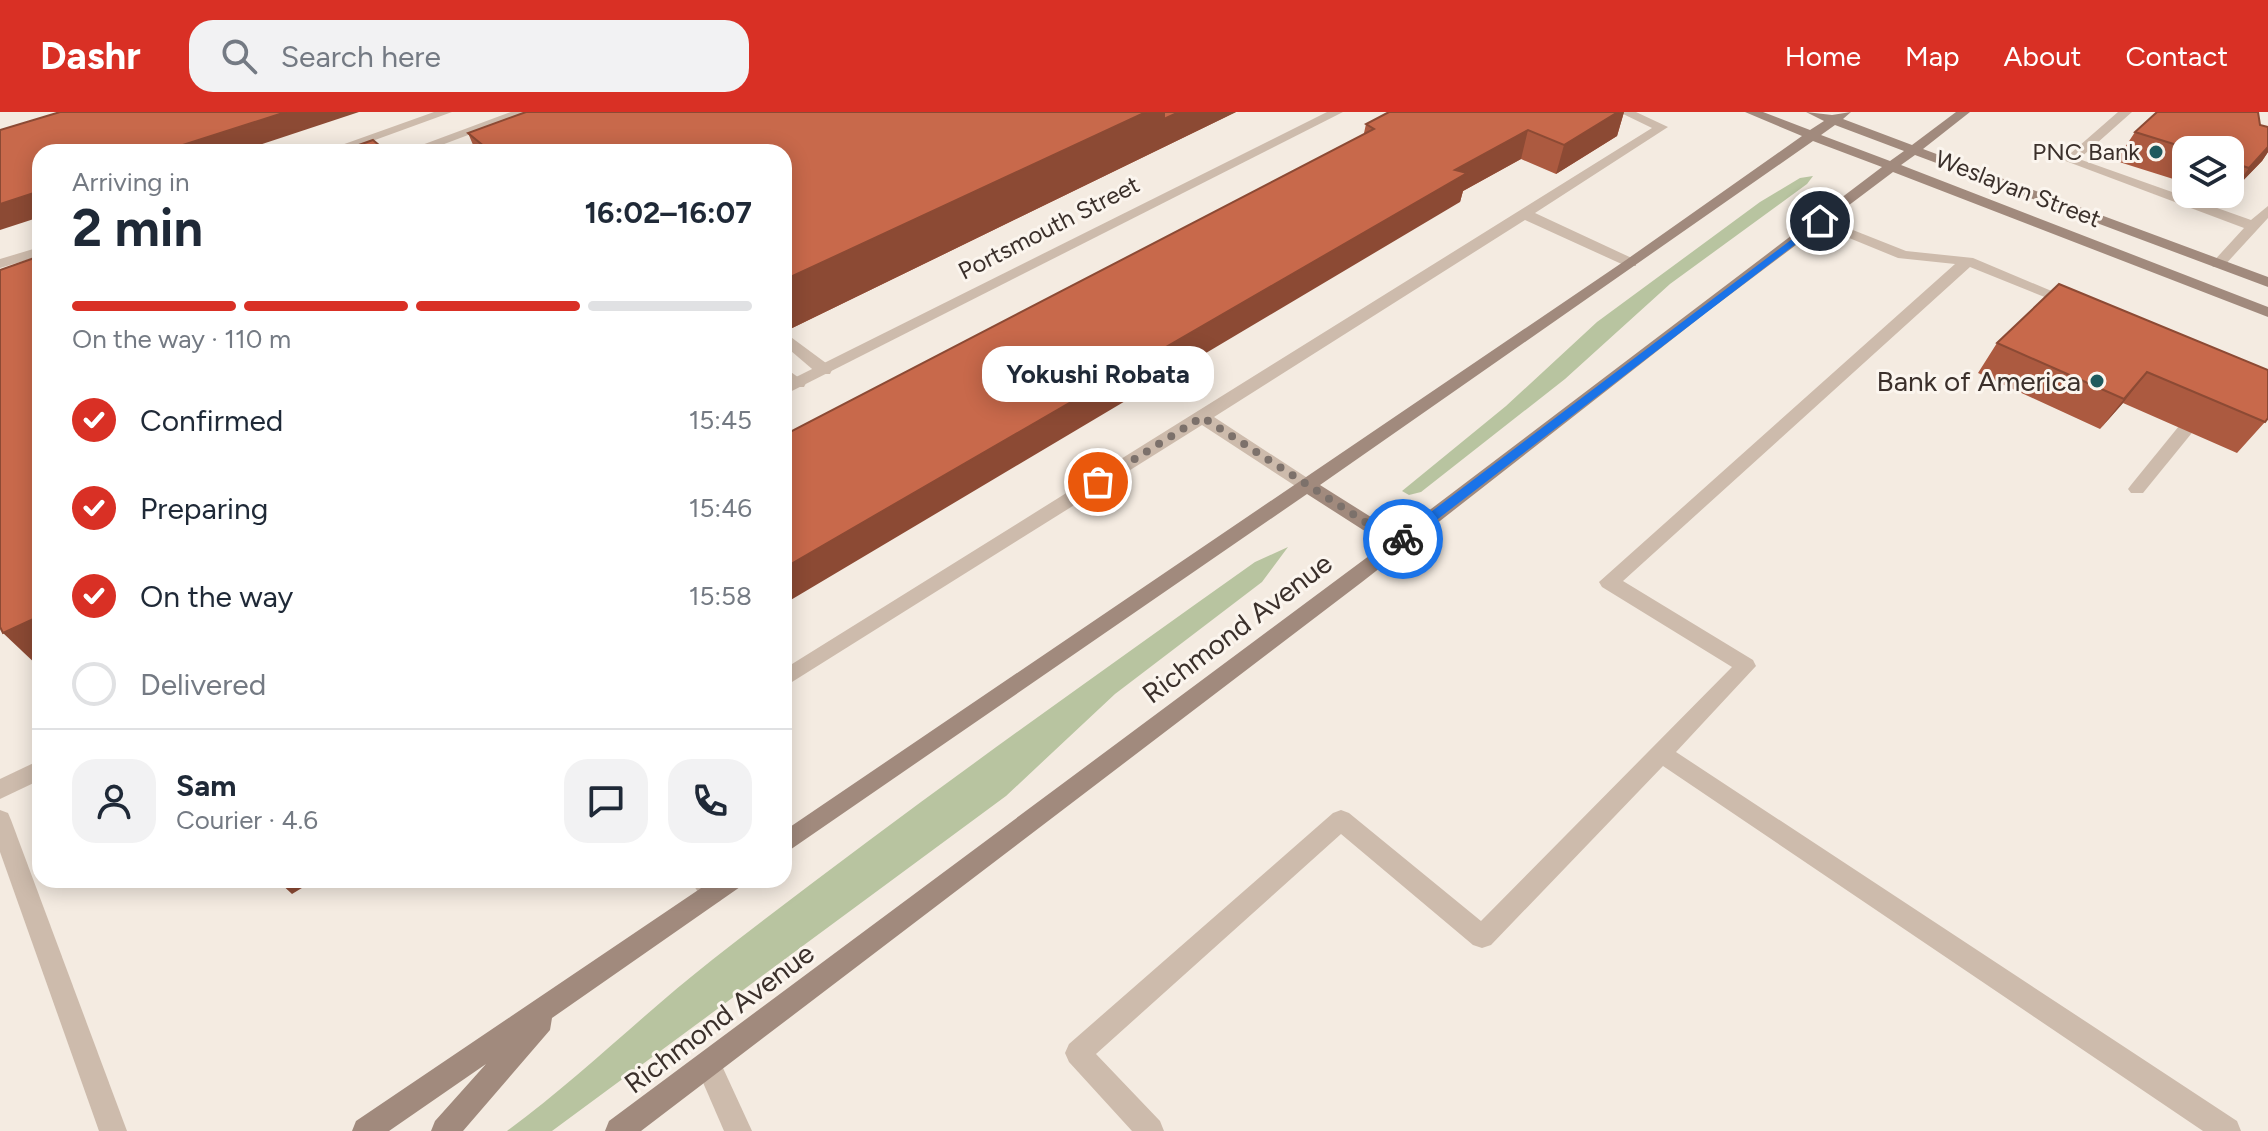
<!DOCTYPE html>
<html lang="en">
<head>
<meta charset="utf-8">
<style>
  body { margin:0; font-family:Figtree,sans-serif; background:#f2f2f3; color:#1f2937; height:100vh; display:flex; flex-direction:column; font-size:30px; white-space:nowrap }
  * { box-sizing:border-box; margin:0 }
  p { font-size:26px; color:#747a83 }
  .icon { flex:none; width:44px; height:44px; fill:none; stroke:currentColor; stroke-width:2; stroke-linecap:round; stroke-linejoin:round }
  .map { position:relative; flex:1; overflow:hidden }
  .panel { position:absolute; left:32px; top:32px; width:760px; height:744px; display:flex; flex-direction:column; background:#fff; border-radius:24px; box-shadow:0 4px 20px #0003 }
  .panel>* { flex:none }
  .controls { position:absolute; left:2172px; top:24px; display:grid; gap:16px }
  .controls a { display:grid; place-items:center; width:72px; height:72px; border-radius:16px; background:#fff; box-shadow:0 4px 20px #0003; font-size:40px }
  .pin { position:absolute; display:grid; place-items:center; width:68px; height:68px; color:#fff; margin:-34px; border:4px solid #fff; border-radius:50%; box-shadow:0 2px 8px #0007 }
  .courier { position:absolute; display:grid; place-items:center; width:80px; height:80px; margin:-40px; border:6px solid #1a73e8; border-radius:50%; background:#fff; color:#222; box-shadow:0 2px 10px #0007 }
  .bubble { position:absolute; height:56px; border-radius:24px; background:#fff; box-shadow:0 4px 20px #0003; font-size:26px; font-weight:700; line-height:56px; text-align:center }
  .overview em { font-style:normal; font-weight:700 }
  .overview div { display:flex; flex-direction:column-reverse }
  .overview { display:flex; align-items:center; justify-content:space-between; height:136px; padding:0 40px }
  h1 { font-size:52px; font-weight:700; line-height:60px }
  .bar { display:grid; grid-template-columns:repeat(4,1fr); gap:12px 8px; align-content:center; height:96px; padding:0 40px }
  .bar i { height:10px; border-radius:6px; background:#e0e1e3 }
  .bar .active { background:#d93025 }
  .bar p { grid-column:span 4 }
  .line { display:flex; align-items:center; gap:20px; padding:0 40px; border-top:2px solid #e0e1e3 }
  .line div { flex:1 }
  .round { display:grid; place-items:center; flex:none; width:84px; height:84px; border-radius:24px; background:#f2f2f3 }
  ol { padding:0 40px; list-style:none }
  li { display:flex; align-items:center; gap:24px; height:88px }
  li p { margin-inline-start:auto }
  li .icon { padding:8px; border-radius:50%; background:#d93025; color:#fff; stroke-width:4 }
  li:last-child { color:#747a83 }
  li i { width:44px; height:44px; border:4px solid #e0e1e3; border-radius:50% }
  header { display:flex; align-items:center; gap:48px; box-sizing:border-box; height:112px; padding:0 40px; background:#d93025; color:#fff }
  header strong { font-size:38px }
  nav { display:flex; gap:44px; margin-inline-start:auto; font-size:28px }
  .search { width:560px; height:72px; background:#f2f2f3; display:flex; align-items:center; gap:20px; box-sizing:border-box; padding:0 28px; border-radius:24px; color:#747a83; font-size:30px }
  .map>svg:first-child { display:block }
  .green { fill:#b8c4a0 }
  .lines { fill:none; stroke-linecap:round; stroke-linejoin:round }
  .lane { fill:#cdbbac; fill-rule:evenodd }
  .street { fill:#cdbbac; fill-rule:evenodd }
  .secondary { fill:#a18a7d; fill-rule:evenodd }
  .wall { fill:#ac5a40 }
  .shaded-wall { fill:#8c4a34 }
  .building { fill:#c8694b; stroke:#8c4a34; stroke-width:2 }
  .route { fill:#1a73e8 }
  .done { stroke:#7c716b; stroke-width:8; stroke-dasharray:0 14.4 }
  .poi-dot { fill:#1f5a5e; stroke:#fbf5ee; stroke-width:3 }
  .labels { text-anchor:middle; stroke-width:6; stroke-linejoin:round; paint-order:stroke }
  .far-poi-label { font-size:24px; fill:#3b302b; stroke:#fbf5ee; text-anchor:end }
  .far-street-label { font-size:24px; fill:#3b302b; stroke:#fbf5ee }
  .poi-label { font-size:28px; fill:#3b302b; stroke:#fbf5ee; text-anchor:end }
  .street-label { font-size:28px; fill:#3b302b; stroke:#fbf5ee }
</style>
</head>
<body>
<header>
<strong>Dashr</strong>
<div class="search"><svg class="icon" aria-label="search" viewBox="0 0 24 24"><circle cx="10" cy="10" r="6"/><path d="M15 15l6 6"/></svg>Search here</div>
<nav><a>Home</a><a>Map</a><a>About</a><a>Contact</a></nav>
</header>
<div class="map">
<svg width="2268" height="1019" viewBox="0 0 2268 1019">
  <rect width="100%" height="100%" fill="#f4ebe1"/>
  <g class="green">
    <path d="M 1813,64 L 1807,72 L 1670,172 L 1565,267 L 1421,380 L 1409,383 L 1402,379 L 1506,294 L 1597,210 L 1760,90 L 1800,66 Z"/>
    <path d="M 1288,435 L 1262,470 L 1115,582 L 1006,684 L 552,1019 L 507,1019 C 579,966 642,903 712,848 C 889,710 1072,580 1255,450 Z"/>
  </g>
  <g class="lines">
    <g class="lane">
      <path d="M 1619,0 L 1636,0 L 1668,15 L 1535,101 L 1636,148 L 1636,154 L 1626,154 L 1525,108 L 1214,305 L 1312,369 L 1315,373 L 1312,377 L 1300,377 L 1202,313 L 784,575 L 784,557 L 1652,16 Z"/>
      <path d="M 2118,0 L 2132,0 L 2079,47 L 2251,108 L 2268,94 L 2268,106 L 2223,155 L 2213,155 L 2211,152 L 2244,116 L 2063,48 Z"/>
      <path d="M 1820,105 L 1906,139 L 1973,146 L 2080,191 L 2077,194 L 2067,194 L 1970,155 L 1623,469 L 1753,548 L 1756,554 L 1676,640 L 2237,1009 L 2241,1019 L 2203,1019 L 1663,654 L 1491,833 L 1482,836 L 1473,833 L 1341,722 L 1096,942 L 1160,1009 L 1164,1019 L 1132,1019 L 1069,950 L 1065,941 L 1069,932 L 1333,701 L 1341,698 L 1349,701 L 1481,809 L 1732,555 L 1602,475 L 1599,470 L 1955,152 L 1898,146 L 1815,112 L 1815,106 Z"/>
      <path d="M 784,220 L 830,254 L 832,258 L 830,262 L 818,262 L 784,233 Z"/>
      <path d="M 784,255 L 806,271 L 804,275 L 792,275 L 784,268 Z"/>
      <path d="M 2185,312 L 2194,318 L 2191,322 L 2143,381 L 2131,381 L 2128,377 L 2131,373 L 2179,314 Z"/>
      <path d="M 690,768 L 716,768 L 724,781 L 720,789 L 712,792 L 704,789 Z"/>
      <path d="M 708,939 L 717,943 L 752,1019 L 724,1019 L 695,952 L 699,943 Z"/>
    </g>
    <g class="street">
      <path d="M 434,0 L 452,0 L 342,40 L 322,40 Z"/>
      <path d="M 511,0 L 529,0 L 423,40 L 403,40 Z"/>
      <path d="M 1327,0 L 1343,0 L 784,283 L 784,271 Z"/>
      <path d="M 40,135 L 40,144 L 0,156 L 0,147 Z"/>
      <path d="M 40,648 L 40,668 L 0,687 L 0,667 Z"/>
      <path d="M 0,698 L 8,701 L 11,708 L 127,1019 L 99,1019 L 0,740 Z"/>
    </g>
    <g class="secondary">
      <path d="M 1745,0 L 1763,0 L 1810,18 L 1824,9 L 1806,0 L 1832,3 L 1851,0 L 1843,7 L 1912,33 L 1956,0 L 1970,0 L 1923,37 L 2268,165 L 2268,175 L 1915,43 L 1901,53 L 2268,195 L 2268,205 L 1893,60 L 1707,200 L 1362,470 L 641,1019 L 605,1019 L 609,1009 L 1385,432 L 1307,382 L 784,742 L 784,719 L 1626,148 L 1802,24 ZM 1835,13 L 1904,39 L 1890,49 L 1821,23 ZM 1813,29 L 1882,55 L 1398,422 L 1320,373 Z"/>
      <path d="M 713,768 L 744,768 L 740,775 L 552,906 L 550,918 L 463,1019 L 431,1019 L 435,1009 L 486,952 L 389,1019 L 352,1019 L 356,1009 Z"/>
    </g>
  </g>
  <g class="wall">
    <path d="M 526,0 L 1236,0 L 784,220 L 784,40 L 476,40 L 468,21 Z"/>
    <path d="M 1389,0 L 1624,0 L 1617,24 L 1556,62 L 1521,47 L 1463,79 L 1460,90 L 1364,21 L 1366,12 Z"/>
    <path d="M 2157,0 L 2258,0 L 2260,13 L 2268,15 L 2268,40 L 2262,49 L 2230,82 L 2230,38 L 2186,38 L 2186,71 L 2116,49 L 2135,20 Z"/>
    <path d="M 2059,172 L 2265,310 L 2237,341 L 2123,291 L 2100,317 L 1978,261 L 1997,231 Z"/>
  </g>
  <g class="shaded-wall">
    <path d="M 286,0 L 359,0 L 238,40 L 161,40 Z"/>
    <path d="M 1146,0 L 1236,0 L 784,220 L 784,168 Z"/>
    <path d="M 1618,0 L 1624,0 L 1617,24 L 1556,62 L 1564,33 Z"/>
    <path d="M 1528,18 L 1521,47 L 1463,79 L 1460,90 L 784,492 L 784,456 L 1455,58 Z"/>
    <path d="M 2268,35 L 2268,40 L 2262,49 L 2230,82 L 2249,56 Z"/>
    <path d="M 40,79 L 40,105 L 0,118 L 0,92 Z"/>
    <path d="M 2147,260 L 2123,291 L 2100,317 L 2124,287 Z"/>
    <path d="M 40,504 L 40,556 L 3,521 Z"/>
    <path d="M 277,768 L 315,768 L 292,782 Z"/>
  </g>
  <g class="building">
    <path d="M 60,0 L 286,0 L 161,40 L 40,40 L 40,79 L 0,92 L 0,18 Z"/>
    <path d="M 526,0 L 1146,0 L 784,168 L 784,40 L 491,40 L 468,21 Z"/>
    <path d="M 1164,0 L 1179,0 L 1164,7 Z"/>
    <path d="M 1389,0 L 1618,0 L 1564,33 L 1528,18 L 1455,58 L 1467,61 L 784,456 L 784,323 L 1374,17 L 1366,12 Z"/>
    <path d="M 2157,0 L 2258,0 L 2260,13 L 2268,15 L 2268,35 L 2249,56 L 2230,50 L 2230,38 L 2193,38 L 2135,20 Z"/>
    <path d="M 373,28 L 387,40 L 339,40 Z"/>
    <path d="M 40,144 L 40,504 L 3,521 L 0,515 L 0,158 Z"/>
    <path d="M 2059,172 L 2268,258 L 2268,306 L 2265,310 L 2147,260 L 2124,287 L 1997,231 Z"/>
  </g>
  <path class="route" d="M 1820,106 L 1823,111 L 1408,430 L 1399,430 L 1399,424 Z"/>
  <g class="lines">
    <path class="done" d="M 1098,370 L 1202,305 L 1398,431 L 1403,427"/>
  </g>
  <g class="poi-dot">
    <circle cx="2156" cy="40" r="8"/>
    <circle cx="2097" cy="269" r="8"/>
  </g>
  <g class="labels">
    <g class="far-poi-label">
      <text x="2140" y="48">PNC Bank</text>
    </g>
    <g class="far-street-label">
      <text transform="translate(2018 77) rotate(21)" y="8">Weslayan Street</text>
      <text transform="translate(1049 116) rotate(-27)" y="8">Portsmouth Street</text>
    </g>
    <g class="poi-label">
      <text x="2081" y="279">Bank of America</text>
    </g>
    <g class="street-label">
      <text transform="translate(1237 516) rotate(-37)" y="10">Richmond Avenue</text>
      <text transform="translate(719 906) rotate(-37)" y="10">Richmond Avenue</text>
    </g>
  </g>
</svg>
<div class="controls">
<a><svg class="icon" aria-label="layers" viewBox="0 0 24 24"><path d="M12 4l9 5-9 5-9-5zM3 14l9 5 9-5"/></svg></a>
</div>
<div class="pin" style="left:1098px;top:370px;background:#ea580c"><svg class="icon" aria-label="bag" viewBox="0 0 24 24"><path d="M5 8h14l-1 12H6zM9 8a3 3 0 0 1 6 0"/></svg></div>
<div class="pin" style="left:1820px;top:109px;background:#1f2937"><svg class="icon" aria-label="home" viewBox="0 0 24 24"><path d="M3 11l9-7 9 7M6 9v11h12V9"/></svg></div>
<div class="courier" style="left:1403px;top:427px"><svg class="icon" aria-label="bike" viewBox="0 0 24 24"><circle cx="6" cy="16" r="4"/><circle cx="18" cy="16" r="4"/><path d="M6 16l4-8h5l3 8M10 8l3 8H6M13 5h3"/></svg></div>
<div class="bubble" style="left:982px;top:234px;width:232px">Yokushi Robata</div>
<section class="panel">
<div class="overview"><div><h1>2 min</h1><p>Arriving in</p></div><em>16:02–16:07</em></div>
<div class="bar"><i class="active"></i><i class="active"></i><i class="active"></i><i></i><p>On the way · 110 m</p></div>
<ol>
<li><svg class="icon" aria-label="check" viewBox="0 0 24 24"><path d="M5 12l5 5 9-10"/></svg>Confirmed<p>15:45</p></li>
<li><svg class="icon" aria-label="check" viewBox="0 0 24 24"><path d="M5 12l5 5 9-10"/></svg>Preparing<p>15:46</p></li>
<li><svg class="icon" aria-label="check" viewBox="0 0 24 24"><path d="M5 12l5 5 9-10"/></svg>On the way<p>15:58</p></li>
<li><i></i>Delivered</li>
</ol>
<div class="line" style="height:144px"><a class="round"><svg class="icon" aria-label="person" viewBox="0 0 24 24"><circle cx="12" cy="8" r="4"/><path d="M4 21q1-7 8-7t8 7"/></svg></a><div><b>Sam</b><p>Courier · 4.6</p></div><a class="round"><svg class="icon" aria-label="chat" viewBox="0 0 24 24"><path d="M4 5h16v11H9l-5 4z"/></svg></a><a class="round"><svg class="icon" aria-label="phone" viewBox="0 0 24 24"><path d="M5 4h4l2 5-3 2q2 4 5 5l2-3 5 2v4C11 20 4 13 5 4z"/></svg></a></div>
</section>
</div>
</body>
</html>
